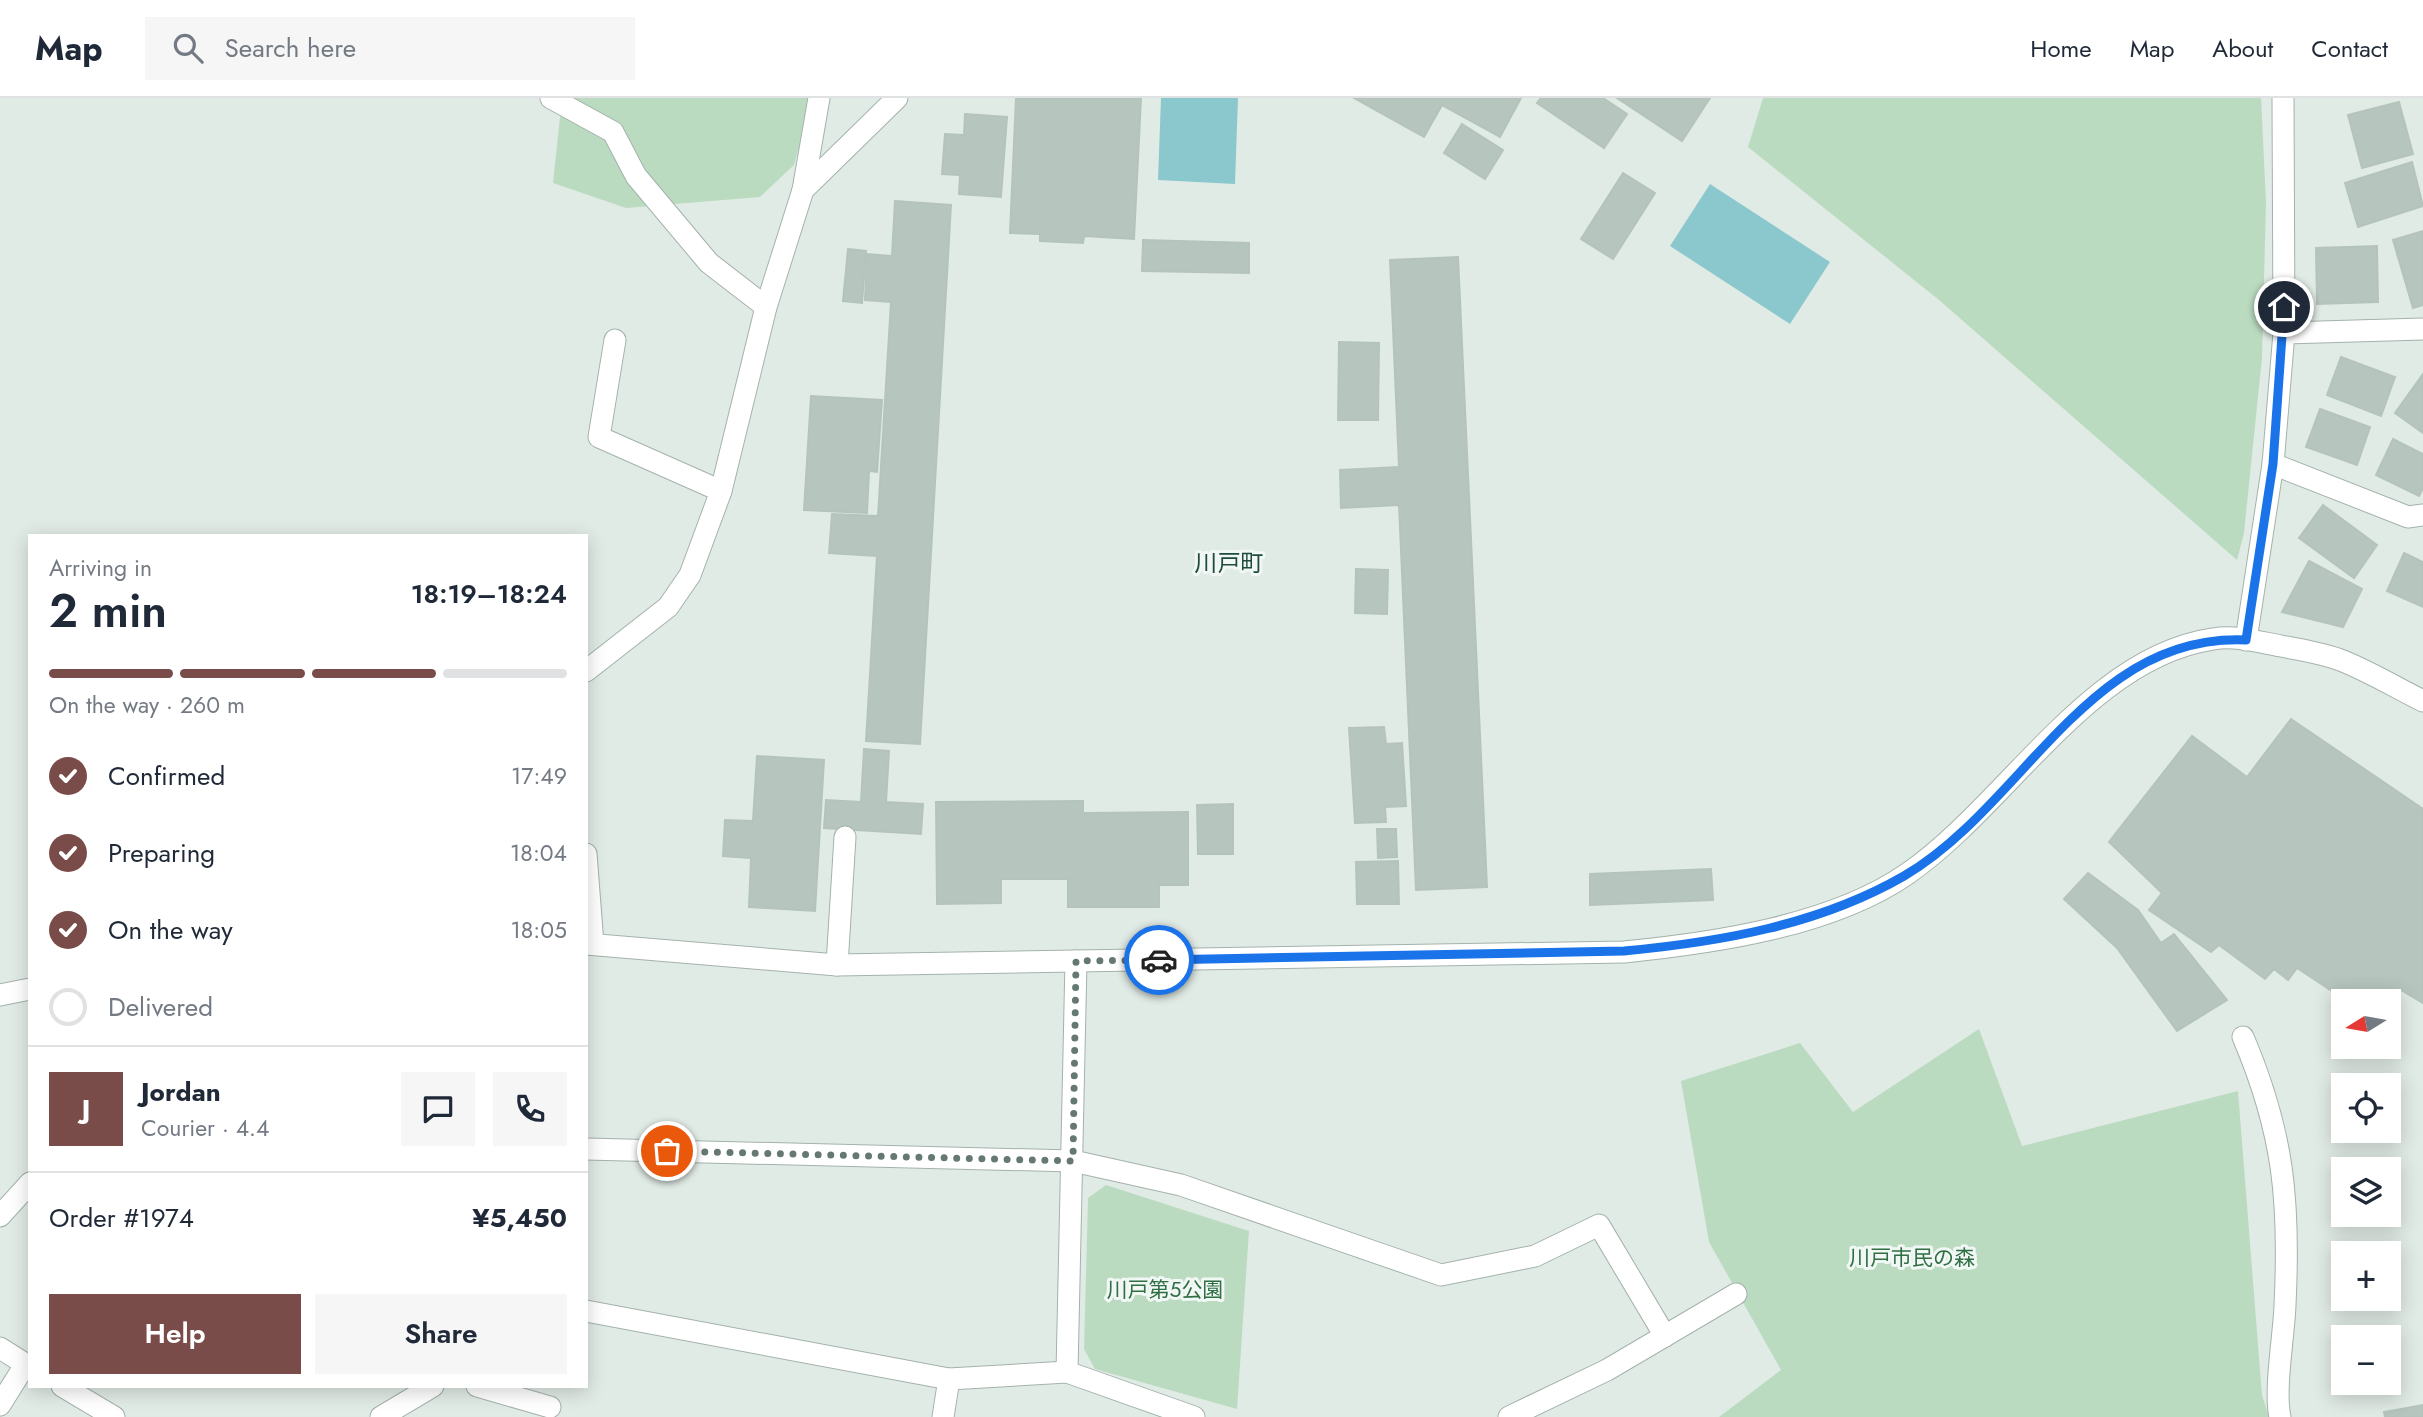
<!DOCTYPE html>
<html lang="en">
<head>
<meta charset="utf-8">
<style>
  body { margin:0; font-family:Jost,"Noto Sans JP",sans-serif; background:#f6f6f7; color:#1f2937; height:100vh; display:flex; flex-direction:column; font-size:26px; white-space:nowrap }
  * { box-sizing:border-box; margin:0 }
  p { font-size:23px; color:#747a83 }
  .icon { flex:none; width:38px; height:38px; fill:none; stroke:currentColor; stroke-width:2; stroke-linecap:round; stroke-linejoin:round }
  .map { position:relative; flex:1; overflow:hidden }
  .drawer { position:absolute; left:28px; top:436px; width:560px; height:854px; display:flex; flex-direction:column; background:#fff; border-radius:0px; box-shadow:0 4px 18px #0003 }
  .drawer>* { flex:none }
  .needle { width:46px; rotate:259deg }
  .tools { position:absolute; left:2331px; top:891px; display:grid; gap:14px }
  .tools a { display:grid; place-items:center; width:70px; height:70px; border-radius:0px; background:#fff; box-shadow:0 4px 18px #0003; font-size:35px }
  .pin { position:absolute; display:grid; place-items:center; width:60px; height:60px; color:#fff; margin:-30px; border:4px solid #fff; border-radius:50%; box-shadow:0 2px 7px #0007 }
  .courier { position:absolute; display:grid; place-items:center; width:70px; height:70px; margin:-35px; border:5px solid #1a73e8; border-radius:50%; background:#fff; color:#222; box-shadow:0 2px 9px #0007 }
  .head em { font-style:normal; font-weight:600 }
  .head div { display:flex; flex-direction:column-reverse }
  .head { display:flex; align-items:center; justify-content:space-between; height:119px; padding:0 21px }
  h1 { font-size:46px; font-weight:600; line-height:52px }
  .bar { display:grid; grid-template-columns:repeat(4,1fr); gap:10px 7px; align-content:center; height:84px; padding:0 21px }
  .bar i { height:9px; border-radius:5px; background:#e0e1e3 }
  .bar .current { background:#7a4c49 }
  .bar p { grid-column:span 4 }
  .line { display:flex; align-items:center; gap:18px; padding:0 21px; border-top:2px solid #e0e1e3 }
  .line div { flex:1 }
  .round { display:grid; place-items:center; flex:none; width:74px; height:74px; border-radius:0px; background:#f6f6f7 }
  ol { padding:0 21px; list-style:none }
  li { display:flex; align-items:center; gap:21px; height:77px }
  li p { margin-inline-start:auto }
  li .icon { padding:7px; border-radius:50%; background:#7a4c49; color:#fff; stroke-width:4 }
  li:last-child { color:#747a83 }
  li i { width:38px; height:38px; border:4px solid #e0e1e3; border-radius:50% }
  .action { display:flex; gap:14px; margin-top:auto; padding:14px 21px }
  .action a { flex:1; height:80px; border-radius:0px; background:#7a4c49; color:#fff; font-size:28px; font-weight:600; line-height:80px; text-align:center }
  .action a+a { background:#f6f6f7; color:#1f2937 }
  header { display:flex; align-items:center; gap:42px; box-sizing:border-box; height:98px; padding:0 35px; background:#fff; border-bottom:2px solid #e0e1e3 }
  header strong { font-size:33px }
  nav { display:flex; gap:38px; margin-inline-start:auto; font-size:24px }
  .search { width:490px; height:63px; background:#f6f6f7; display:flex; align-items:center; gap:18px; box-sizing:border-box; padding:0 24px; border-radius:0px; color:#747a83; font-size:26px }
  .map>svg:first-child { display:block }
  .green { fill:#bbdbc1 }
  .water { fill:#8bc8cd }
  .building { fill:#b6c5be; stroke:#b4c4bc; stroke-width:2 }
  .lines { fill:none; stroke-linecap:round; stroke-linejoin:round }
  .minor-casing { stroke:#a4b2ac; stroke-width:23 }
  .minor { stroke:#fff; stroke-width:21 }
  .done { stroke:#657871; stroke-width:7; stroke-dasharray:0 12.6 }
  .route { stroke:#1a73e8; stroke-width:9 }
  .labels { text-anchor:middle; stroke-width:6; stroke-linejoin:round; paint-order:stroke }
  .park-label { font-size:21px; fill:#2f6f43; stroke:#f1f7f4 }
  .neighbourhood-label { font-size:23px; fill:#1f4b3d; stroke:#f1f7f4 }
</style>
</head>
<body>
<header>
<strong>Map</strong>
<div class="search"><svg class="icon" aria-label="search" viewBox="0 0 24 24"><circle cx="10" cy="10" r="6"/><path d="M15 15l6 6"/></svg>Search here</div>
<nav><a>Home</a><a>Map</a><a>About</a><a>Contact</a></nav>
</header>
<div class="map">
<svg width="2423" height="1319" viewBox="0 0 2423 1319">
  <rect width="100%" height="100%" fill="#e1ebe5"/>
  <g class="green">
    <path d="M 562,0 L 812,0 L 794,67 L 760,99 L 626,110 L 553,85 Z"/>
    <path d="M 1763,0 L 2261,0 L 2266,104 L 2262,260 L 2244,435 L 2237,462 L 1939,202 L 1748,49 Z"/>
    <path d="M 1979,931 L 2022,1048 L 2238,993 L 2262,1297 L 2269,1319 L 1719,1319 L 1781,1272 L 1709,1144 L 1681,983 L 1800,945 L 1853,1014 Z"/>
    <path d="M 1106,1087 L 1249,1133 L 1237,1311 L 1095,1271 L 1084,1251 L 1088,1100 Z"/>
  </g>
  <g class="water">
    <path d="M 1161,0 L 1238,0 L 1235,86 L 1158,82 Z"/>
    <path d="M 1710,86 L 1830,164 L 1790,226 L 1670,148 Z"/>
  </g>
  <g class="building">
    <path d="M 1016,0 L 1141,0 L 1134,141 L 1084,138 L 1083,145 L 1040,143 L 1040,136 L 1010,135 Z"/>
    <path d="M 1354,0 L 1521,0 L 1500,39 L 1442,7 L 1424,39 Z"/>
    <path d="M 1541,0 L 1603,0 L 1627,16 L 1604,50 L 1537,5 Z"/>
    <path d="M 1617,0 L 1710,0 L 1682,43 Z"/>
    <path d="M 2399,4 L 2413,56 L 2362,70 L 2348,17 Z"/>
    <path d="M 965,16 L 1007,19 L 1001,99 L 959,96 L 960,77 L 942,76 L 945,36 L 964,37 Z"/>
    <path d="M 1462,26 L 1503,52 L 1485,81 L 1444,55 Z"/>
    <path d="M 2412,64 L 2423,108 L 2358,129 L 2345,85 Z"/>
    <path d="M 1623,75 L 1655,95 L 1613,161 L 1581,141 Z"/>
    <path d="M 895,103 L 951,107 L 920,646 L 866,643 L 877,458 L 829,455 L 832,416 L 878,418 L 891,204 L 865,202 L 867,156 L 892,158 Z"/>
    <path d="M 2423,133 L 2423,207 L 2413,210 L 2393,142 Z"/>
    <path d="M 1143,142 L 1249,145 L 1249,175 L 1142,173 Z"/>
    <path d="M 2377,148 L 2378,204 L 2317,206 L 2316,150 Z"/>
    <path d="M 848,151 L 866,153 L 862,205 L 843,203 Z"/>
    <path d="M 1458,159 L 1487,789 L 1416,792 L 1399,407 L 1341,410 L 1340,372 L 1399,369 L 1390,162 Z"/>
    <path d="M 1339,244 L 1379,245 L 1378,322 L 1338,322 Z"/>
    <path d="M 2341,259 L 2395,279 L 2381,318 L 2327,297 Z"/>
    <path d="M 2423,276 L 2423,335 L 2395,315 Z"/>
    <path d="M 811,298 L 882,302 L 877,374 L 869,373 L 867,415 L 804,412 Z"/>
    <path d="M 2320,311 L 2370,329 L 2357,367 L 2306,349 Z"/>
    <path d="M 2393,341 L 2423,356 L 2423,390 L 2419,398 L 2376,377 Z"/>
    <path d="M 2323,407 L 2377,447 L 2354,480 L 2299,440 Z"/>
    <path d="M 2404,455 L 2423,464 L 2423,509 L 2387,493 Z"/>
    <path d="M 2309,463 L 2362,491 L 2343,529 L 2282,514 Z"/>
    <path d="M 1356,471 L 1388,472 L 1387,516 L 1355,515 Z"/>
    <path d="M 2291,621 L 2423,711 L 2423,905 L 2401,892 L 2389,905 L 2347,903 L 2297,870 L 2288,882 L 2274,871 L 2265,881 L 2219,847 L 2211,854 L 2149,812 L 2162,795 L 2109,744 L 2192,638 L 2247,679 Z"/>
    <path d="M 1384,629 L 1386,646 L 1402,645 L 1406,708 L 1385,709 L 1386,724 L 1355,725 L 1349,630 Z"/>
    <path d="M 864,651 L 889,653 L 886,704 L 923,706 L 921,736 L 824,730 L 826,702 L 861,704 Z"/>
    <path d="M 757,658 L 824,662 L 815,813 L 749,809 L 751,760 L 723,758 L 725,722 L 753,723 Z"/>
    <path d="M 1083,703 L 1083,715 L 1188,714 L 1188,787 L 1159,787 L 1159,809 L 1068,809 L 1068,781 L 1001,781 L 1001,805 L 937,806 L 936,704 Z"/>
    <path d="M 1233,706 L 1233,756 L 1198,756 L 1197,707 Z"/>
    <path d="M 1377,731 L 1396,731 L 1397,759 L 1378,760 Z"/>
    <path d="M 1398,763 L 1399,806 L 1357,806 L 1356,764 Z"/>
    <path d="M 1711,771 L 1713,802 L 1590,807 L 1590,776 Z"/>
    <path d="M 2088,775 L 2138,812 L 2161,845 L 2174,836 L 2227,902 L 2177,933 L 2117,850 L 2064,801 Z"/>
    <path d="M 2423,1307 L 2423,1319 L 2385,1319 L 2384,1314 Z"/>
  </g>
  <g class="lines">
    <defs>
      <g id="minor">
        <path d="M 551,0 L 613,34 L 636,78 L 709,165 L 766,209"/>
        <path d="M 803,92 L 819,0"/>
        <path d="M 2284,235 L 2423,231"/>
        <path d="M 615,242 L 599,339 L 721,393"/>
        <path d="M 2273,366 L 2408,419 L 2423,417"/>
        <path d="M 2246,542 L 2273,366 L 2284,235 L 2283,0"/>
        <path d="M 586,573 L 668,509 L 690,477 L 721,393 L 766,209 L 803,92 L 897,0"/>
        <path d="M 586,756 L 593,846"/>
        <path d="M 586,846 L 837,867 L 1624,854 C 1714,845 1832,828 1907,776 C 2007,707 2089,559 2213,541 C 2235,537 2259,544 2281,548 C 2301,552 2323,555 2343,563 C 2370,574 2397,590 2423,603"/>
        <path d="M 837,867 L 845,739"/>
        <path d="M 0,897 L 30,891"/>
        <path d="M 2243,939 C 2284,1035 2290,1104 2285,1207 C 2284,1237 2274,1292 2280,1319"/>
        <path d="M 586,1051 L 1073,1063 L 1181,1087 L 1441,1177 L 1535,1158 L 1599,1127 L 1665,1238"/>
        <path d="M 0,1118 L 30,1085"/>
        <path d="M 586,1213 L 949,1281 L 1067,1274 L 1194,1319"/>
        <path d="M 0,1250 L 30,1269"/>
        <path d="M 1067,1274 L 1076,863"/>
        <path d="M 62,1288 L 114,1319"/>
        <path d="M 477,1288 L 550,1309"/>
        <path d="M 0,1307 L 25,1267"/>
        <path d="M 381,1319 L 433,1288"/>
        <path d="M 943,1319 L 949,1281"/>
        <path d="M 1509,1319 L 1607,1272 L 1736,1196"/>
      </g>
    </defs>
    <use href="#minor" class="minor-casing"/>
    <use href="#minor" class="minor"/>
  </g>
  <g class="lines">
    <path class="done" d="M 667,1053 L 1073,1063 L 1076,863 L 1159,862"/>
    <path class="route" d="M 1159,862 L 1624,853 C 1720,844 1819,827 1904,778 C 2024,708 2088,535 2246,542 L 2273,366 L 2284,209"/>
  </g>
  <g class="labels">
    <g class="park-label">
      <text x="1912" y="1167">川戸市民の森</text>
      <text x="1165" y="1199">川戸第5公園</text>
    </g>
    <g class="neighbourhood-label">
      <text x="1229" y="473">川戸町</text>
    </g>
  </g>
</svg>
<div class="tools">
<a><svg class="needle" viewBox="-14 -14 28 28"><path d="M0-13l5 13h-10z" fill="#e53935"/><path d="M0 13l5-13h-10z" fill="#747a83"/></svg></a>
<a><svg class="icon" aria-label="locate" viewBox="0 0 24 24"><circle cx="12" cy="12" r="6"/><path d="M12 2v4M12 18v4M2 12h4M18 12h4"/></svg></a>
<a><svg class="icon" aria-label="layers" viewBox="0 0 24 24"><path d="M12 4l9 5-9 5-9-5zM3 14l9 5 9-5"/></svg></a>
<a>+</a>
<a>−</a>
</div>
<div class="pin" style="left:667px;top:1053px;background:#ea580c"><svg class="icon" aria-label="bag" viewBox="0 0 24 24"><path d="M5 8h14l-1 12H6zM9 8a3 3 0 0 1 6 0"/></svg></div>
<div class="pin" style="left:2284px;top:209px;background:#1f2937"><svg class="icon" aria-label="home" viewBox="0 0 24 24"><path d="M3 11l9-7 9 7M6 9v11h12V9"/></svg></div>
<div class="courier" style="left:1159px;top:862px"><svg class="icon" aria-label="car" viewBox="0 0 24 24"><path d="M5 17H2v-5l4-1 3-4h7l3 4 3 1v5h-3M9 17h6M6 11h13"/><circle cx="7" cy="17" r="2"/><circle cx="17" cy="17" r="2"/></svg></div>
<section class="drawer">
<div class="head"><div><h1>2 min</h1><p>Arriving in</p></div><em>18:19–18:24</em></div>
<div class="bar"><i class="current"></i><i class="current"></i><i class="current"></i><i></i><p>On the way · 260 m</p></div>
<ol>
<li><svg class="icon" aria-label="check" viewBox="0 0 24 24"><path d="M5 12l5 5 9-10"/></svg>Confirmed<p>17:49</p></li>
<li><svg class="icon" aria-label="check" viewBox="0 0 24 24"><path d="M5 12l5 5 9-10"/></svg>Preparing<p>18:04</p></li>
<li><svg class="icon" aria-label="check" viewBox="0 0 24 24"><path d="M5 12l5 5 9-10"/></svg>On the way<p>18:05</p></li>
<li><i></i>Delivered</li>
</ol>
<div class="line" style="height:126px"><b class="round" style="background:#7a4c49;color:#fff">J</b><div><b>Jordan</b><p>Courier · 4.4</p></div><a class="round"><svg class="icon" aria-label="chat" viewBox="0 0 24 24"><path d="M4 5h16v11H9l-5 4z"/></svg></a><a class="round"><svg class="icon" aria-label="phone" viewBox="0 0 24 24"><path d="M5 4h4l2 5-3 2q2 4 5 5l2-3 5 2v4C11 20 4 13 5 4z"/></svg></a></div>
<div class="line" style="height:91px"><div>Order #1974</div><b>¥5,450</b></div>
<div class="action"><a>Help</a><a>Share</a></div>
</section>
</div>
</body>
</html>
